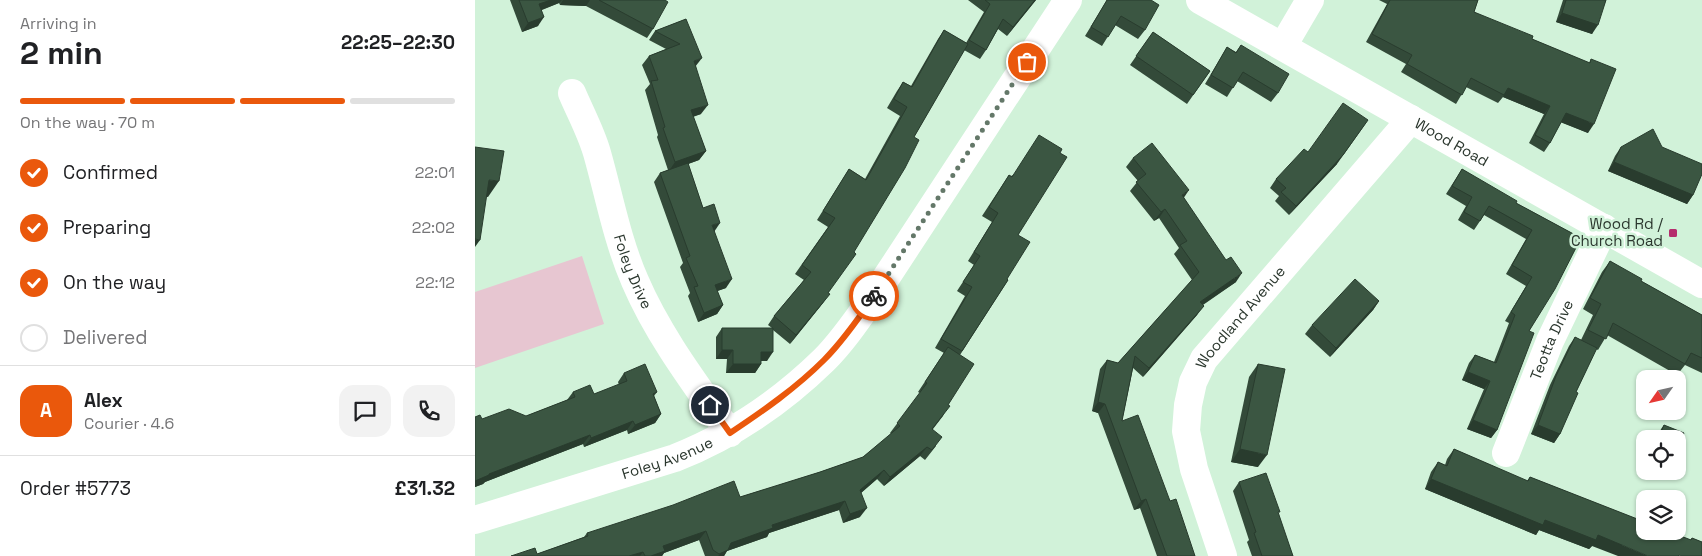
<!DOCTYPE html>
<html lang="en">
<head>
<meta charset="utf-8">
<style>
  body { margin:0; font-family:"Space Grotesk",sans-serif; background:#f2f2f2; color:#202124; height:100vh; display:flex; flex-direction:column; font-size:19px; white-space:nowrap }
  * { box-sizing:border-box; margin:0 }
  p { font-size:16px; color:#757577 }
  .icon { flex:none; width:28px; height:28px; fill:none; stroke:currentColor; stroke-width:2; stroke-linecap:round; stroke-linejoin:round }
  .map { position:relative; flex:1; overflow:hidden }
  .sheet { display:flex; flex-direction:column; background:#fff; width:475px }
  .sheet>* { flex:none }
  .needle { width:32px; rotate:236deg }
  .buttons { position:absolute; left:1161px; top:370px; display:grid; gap:10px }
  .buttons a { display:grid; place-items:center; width:50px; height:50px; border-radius:10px; background:#fff; box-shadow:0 1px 4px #0004; font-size:25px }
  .pin { position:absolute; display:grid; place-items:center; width:42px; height:42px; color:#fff; margin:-21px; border:2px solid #fff; border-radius:50%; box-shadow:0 1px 5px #0007 }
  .courier { position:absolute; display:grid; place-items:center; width:50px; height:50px; margin:-25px; border:4px solid #ea580c; border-radius:50%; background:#fff; color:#222; box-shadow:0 1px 6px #0007 }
  .headline em { font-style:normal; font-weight:800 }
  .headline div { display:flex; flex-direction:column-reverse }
  .headline { display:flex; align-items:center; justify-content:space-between; height:85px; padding:0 20px }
  h1 { font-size:32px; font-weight:800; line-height:38px }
  .bar { display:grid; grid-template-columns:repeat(4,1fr); gap:8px 5px; align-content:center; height:60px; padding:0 20px }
  .bar i { height:6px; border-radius:4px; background:#e0e0e0 }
  .bar .current { background:#ea580c }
  .bar p { grid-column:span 4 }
  .line { display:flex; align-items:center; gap:12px; padding:0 20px; border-top:1px solid #e0e0e0 }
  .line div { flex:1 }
  .round { display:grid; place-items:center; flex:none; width:52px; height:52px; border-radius:15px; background:#f2f2f2 }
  ol { padding:0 20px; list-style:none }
  li { display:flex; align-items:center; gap:15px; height:55px }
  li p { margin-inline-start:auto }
  li .icon { padding:5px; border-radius:50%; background:#ea580c; color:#fff; stroke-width:4 }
  li:last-child { color:#757577 }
  li i { width:28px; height:28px; border:2px solid #e0e0e0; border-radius:50% }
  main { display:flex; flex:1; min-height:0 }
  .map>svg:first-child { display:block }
  .green { fill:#e7c6d1 }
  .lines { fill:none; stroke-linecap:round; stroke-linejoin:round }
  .minor { stroke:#fff; stroke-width:28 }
  .wall { fill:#334a39 }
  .shaded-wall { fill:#293c2e }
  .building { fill:#3b5642; stroke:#293c2e }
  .done { stroke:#647869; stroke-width:5; stroke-dasharray:0 9 }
  .route { stroke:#ea580c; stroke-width:6 }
  .poi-dot { fill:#b52d6d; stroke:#d1f2d9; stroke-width:2 }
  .labels { text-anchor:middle; stroke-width:5; stroke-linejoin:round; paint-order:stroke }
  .street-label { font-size:15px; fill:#2a362d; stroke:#d1f2d9 }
  .poi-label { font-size:15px; fill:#2a362d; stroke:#d1f2d9; text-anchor:end }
</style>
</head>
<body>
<main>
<section class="sheet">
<div class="headline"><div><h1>2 min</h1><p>Arriving in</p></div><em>22:25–22:30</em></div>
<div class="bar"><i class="current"></i><i class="current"></i><i class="current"></i><i></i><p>On the way · 70 m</p></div>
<ol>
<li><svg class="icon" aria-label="check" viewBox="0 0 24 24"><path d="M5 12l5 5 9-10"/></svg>Confirmed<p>22:01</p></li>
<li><svg class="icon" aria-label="check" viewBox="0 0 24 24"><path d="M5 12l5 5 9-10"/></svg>Preparing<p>22:02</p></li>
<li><svg class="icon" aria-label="check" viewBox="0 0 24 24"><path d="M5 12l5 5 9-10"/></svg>On the way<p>22:12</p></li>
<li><i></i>Delivered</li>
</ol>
<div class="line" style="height:90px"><b class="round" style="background:#ea580c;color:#fff">A</b><div><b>Alex</b><p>Courier · 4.6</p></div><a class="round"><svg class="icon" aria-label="chat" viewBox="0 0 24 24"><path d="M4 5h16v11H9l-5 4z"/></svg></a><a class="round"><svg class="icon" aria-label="phone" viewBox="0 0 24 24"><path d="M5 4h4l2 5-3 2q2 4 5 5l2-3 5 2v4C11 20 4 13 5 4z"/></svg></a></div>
<div class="line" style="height:65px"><div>Order #5773</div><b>£31.32</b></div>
</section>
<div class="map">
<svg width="1227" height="556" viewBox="0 0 1227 556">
  <rect width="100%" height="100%" fill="#d1f2d9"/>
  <path class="green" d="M 107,256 L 129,324 L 0,368 L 0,292 Z"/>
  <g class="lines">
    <g class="minor">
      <path id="s1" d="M 725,0 L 1227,284"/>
      <path d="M 808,46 L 835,0"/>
      <path id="s2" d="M 97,93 C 105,112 116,132 122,153 C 134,195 142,240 160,281 C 183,335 221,385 255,433"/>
      <path id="s3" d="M 1031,453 L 1075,341 L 1129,228"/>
      <path id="s4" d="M 0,520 L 200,458 C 256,436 306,402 349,360 C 370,339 386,314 403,290 L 593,0"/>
      <path id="s5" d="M 748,556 L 719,469 L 711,431 L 713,405 L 718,382 L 729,359 L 936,119"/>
    </g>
  </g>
  <g class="wall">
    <path d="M 35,0 L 190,0 L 178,29 L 172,38 L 111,6 L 85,5 L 84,3 L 67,10 L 63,26 L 47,32 Z"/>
    <path d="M 493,0 L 561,0 L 532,36 L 523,29 L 511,50 L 505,59 L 489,50 L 439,137 L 353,293 L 348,303 L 315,344 L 298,330 L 292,361 L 286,361 L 286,364 L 280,373 L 251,373 L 252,359 L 241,359 L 241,337 L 247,328 L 297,328 L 293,325 L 299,316 L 329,280 L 320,274 L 353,227 L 342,220 L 374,169 L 390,179 L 425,116 L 412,108 L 422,91 L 428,82 L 436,86 L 463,39 L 469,30 L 491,43 L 509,12 Z"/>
    <path d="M 632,0 L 676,0 L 670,30 L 663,39 L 640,25 L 627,46 L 610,36 Z"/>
    <path d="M 904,0 L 1003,0 L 999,12 L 1057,39 L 1114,63 L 1116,59 L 1113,133 L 1086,122 L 1075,143 L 1069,152 L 1054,143 L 1069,114 L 1028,97 L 1023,103 L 991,87 L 981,104 L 926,72 L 931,64 L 891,42 L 912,4 Z"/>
    <path d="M 1088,0 L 1131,0 L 1117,34 L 1081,22 Z"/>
    <path d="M 211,19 L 221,67 L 226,114 L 218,117 L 231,151 L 224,160 L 213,164 L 228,208 L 239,231 L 251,288 L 242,291 L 248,305 L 242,314 L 223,322 L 213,296 L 215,293 L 205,267 L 208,263 L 179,182 L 185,173 L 193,170 L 182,137 L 183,135 L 170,90 L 175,84 L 167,65 L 174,56 L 191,49 L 174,40 L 180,31 Z"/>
    <path d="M 678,32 L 735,71 L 712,104 L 655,65 Z"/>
    <path d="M 766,45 L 803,93 L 796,102 L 762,81 L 752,97 L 730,84 L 752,47 L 761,52 Z"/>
    <path d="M 1146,147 L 1187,147 L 1218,195 L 1212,204 L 1133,171 L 1140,156 Z"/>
    <path d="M 833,152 L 862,164 L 814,215 L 800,201 L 804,196 L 795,188 L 801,179 Z"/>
    <path d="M 585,153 L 543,235 L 532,279 L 533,280 L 485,355 L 473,405 L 468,416 L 458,429 L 461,446 L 450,460 L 445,456 L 409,486 L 402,479 L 386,493 L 385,517 L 368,523 L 364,510 L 294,533 L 292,537 L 252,551 L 249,556 L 230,556 L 224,540 L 189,553 L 187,556 L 36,556 L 62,554 L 109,537 L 112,533 L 265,497 L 345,472 L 388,457 L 416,434 L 415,433 L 445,393 L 443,392 L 469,353 L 460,348 L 490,296 L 482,291 L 499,265 L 493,261 L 517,222 L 507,216 L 528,184 L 534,175 L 536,176 Z"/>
    <path d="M 658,158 L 709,198 L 761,282 L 728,305 L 722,315 L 668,377 L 658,368 L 647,421 L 695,501 L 720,556 L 682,556 L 665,508 L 659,510 L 623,413 L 617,411 L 625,369 L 632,360 L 643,363 L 717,280 L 699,254 L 704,248 L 684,218 L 679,221 L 655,191 L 663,181 L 651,167 Z"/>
    <path d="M 987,169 L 1041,203 L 1106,238 L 1054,331 L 1022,430 L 1016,438 L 992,429 L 1009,389 L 987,380 L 994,363 L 1000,355 L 1019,362 L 1034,323 L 1030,321 L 1051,286 L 1031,274 L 1051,239 L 1009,215 L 999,230 L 983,220 L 991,206 L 971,194 Z"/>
    <path d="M 1135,261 L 1166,281 L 1227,315 L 1227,373 L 1210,365 L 1202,375 L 1132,335 L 1123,350 L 1121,349 L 1101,392 L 1085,434 L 1079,443 L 1056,434 L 1075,385 L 1094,346 L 1100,337 L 1106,340 L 1118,315 L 1108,309 L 1127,272 Z"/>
    <path d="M 904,301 L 898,310 L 855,357 L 830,334 L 837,325 Z"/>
    <path d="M 783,364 L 783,467 L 756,462 L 774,377 Z"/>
    <path d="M 149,373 L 182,392 L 179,396 L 186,414 L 180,423 L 153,434 L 152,430 L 109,447 L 108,444 L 10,482 L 8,484 L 0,487 L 0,417 L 7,419 L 51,416 L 92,400 L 98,392 L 119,394 L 144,385 L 143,382 Z"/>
    <path d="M 1189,425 L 1202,439 L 1182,439 L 1186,429 Z"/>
    <path d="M 979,449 L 1052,481 L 1055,477 L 1215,540 L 1217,538 L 1227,542 L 1117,546 L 1114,549 L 1064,530 L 1061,535 L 950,489 L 956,472 L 963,462 L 970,465 L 972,459 Z"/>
    <path d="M 764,482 L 803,514 L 818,556 L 777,556 L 772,542 L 774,540 L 758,491 Z"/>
  </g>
  <g class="shaded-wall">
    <path d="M 76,0 L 87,0 L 84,3 L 58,13 L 64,4 Z"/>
    <path d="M 88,0 L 115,0 L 111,6 L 85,5 Z"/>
    <path d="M 560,0 L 561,0 L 532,36 L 538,27 Z"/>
    <path d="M 1087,13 L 1123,25 L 1117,34 L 1081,22 Z"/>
    <path d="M 69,17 L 63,26 L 47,32 L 53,23 Z"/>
    <path d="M 227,58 L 220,67 L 219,61 Z"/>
    <path d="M 1033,88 L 1075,106 L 1069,114 L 1028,97 Z"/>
    <path d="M 233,105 L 226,114 L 209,119 L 216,110 Z"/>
    <path d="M 1091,113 L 1119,124 L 1113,133 L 1085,122 Z"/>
    <path d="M 893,120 L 862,164 L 814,215 L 821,206 Z"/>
    <path d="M 231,151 L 224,160 L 194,171 L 200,162 Z"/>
    <path d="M 1139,162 L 1218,195 L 1212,204 L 1133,171 Z"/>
    <path d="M 14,180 L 24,181 L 13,197 L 3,196 Z"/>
    <path d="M 714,190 L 708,199 L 707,195 Z"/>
    <path d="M 690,209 L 684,218 L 679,221 L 686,212 Z"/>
    <path d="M 245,223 L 239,232 L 237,225 Z"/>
    <path d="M 0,239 L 5,240 L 0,247 Z"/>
    <path d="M 767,273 L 761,282 L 718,311 L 725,302 Z"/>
    <path d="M 257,279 L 251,288 L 234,294 L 240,285 Z"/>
    <path d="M 355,294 L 348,303 L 315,344 L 321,335 Z"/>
    <path d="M 904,301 L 898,310 L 855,357 L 861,348 Z"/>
    <path d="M 248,305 L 242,314 L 223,322 L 229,313 Z"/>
    <path d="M 729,306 L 722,315 L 668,377 L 674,368 Z"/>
    <path d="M 247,350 L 258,350 L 252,359 L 241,359 Z"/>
    <path d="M 286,352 L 298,352 L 292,361 L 280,360 Z"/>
    <path d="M 258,364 L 286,364 L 280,373 L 251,373 Z"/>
    <path d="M 993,372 L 1015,381 L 1009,389 L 987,380 Z"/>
    <path d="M 623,402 L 630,404 L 623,413 L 617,411 Z"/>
    <path d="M 186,414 L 180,423 L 153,434 L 160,425 Z"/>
    <path d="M 998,420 L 1022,430 L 1016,438 L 992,429 Z"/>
    <path d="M 158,421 L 152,430 L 109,447 L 116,438 Z"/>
    <path d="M 1063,425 L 1085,434 L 1079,443 L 1056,434 Z"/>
    <path d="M 115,435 L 108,444 L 10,482 L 8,484 L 0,487 L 0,481 L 14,474 Z"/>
    <path d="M 452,447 L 445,456 L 409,486 L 415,477 Z"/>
    <path d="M 765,449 L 792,455 L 783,467 L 756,462 Z"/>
    <path d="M 409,470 L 402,479 L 379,499 L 385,490 Z"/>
    <path d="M 956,479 L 1070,520 L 1123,535 L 1173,556 L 1143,556 L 1117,546 L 1114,549 L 1064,530 L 1061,535 L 950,489 Z"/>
    <path d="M 671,499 L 665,508 L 659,510 L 666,501 Z"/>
    <path d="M 370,501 L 364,510 L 294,533 L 292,537 L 252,551 L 249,556 L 243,556 L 256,543 L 297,525 Z"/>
    <path d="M 392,508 L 385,517 L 368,523 L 375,514 Z"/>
    <path d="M 231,531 L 224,540 L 189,553 L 187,556 L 176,556 L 188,546 Z"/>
    <path d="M 168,552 L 165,556 L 154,556 Z"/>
  </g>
  <g class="building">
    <path d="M 44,0 L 76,0 L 64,4 L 69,17 L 53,23 Z"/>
    <path d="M 124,0 L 190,0 L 193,2 L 178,29 Z"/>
    <path d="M 510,0 L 560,0 L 538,27 L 528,19 L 511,50 L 494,40 L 515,4 Z"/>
    <path d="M 632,0 L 676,0 L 684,5 L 670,30 L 646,16 L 633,37 L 616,27 Z"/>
    <path d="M 915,0 L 1003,0 L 999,12 L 1058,36 L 1057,39 L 1115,63 L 1116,59 L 1141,69 L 1119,124 L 1091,113 L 1075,143 L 1060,135 L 1075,106 L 1033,88 L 1029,95 L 996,78 L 987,95 L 932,64 L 937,55 L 897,34 Z"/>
    <path d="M 1091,0 L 1131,0 L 1123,25 L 1087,13 Z"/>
    <path d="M 211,19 L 227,58 L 219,61 L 233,105 L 216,110 L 231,151 L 200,162 L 188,128 L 190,127 L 176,81 L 183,80 L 174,56 L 205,44 L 180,31 Z"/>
    <path d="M 469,30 L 493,44 L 439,137 L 444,140 L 430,168 L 379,252 L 381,254 L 353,293 L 355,294 L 321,335 L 299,316 L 336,272 L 327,265 L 360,218 L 348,211 L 374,169 L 391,180 L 432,107 L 419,99 L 428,82 L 437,87 Z"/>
    <path d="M 678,32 L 735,71 L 718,95 L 661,56 Z"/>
    <path d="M 766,45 L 814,74 L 803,93 L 768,72 L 758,88 L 736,75 L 752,47 L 761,53 Z"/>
    <path d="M 868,103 L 893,120 L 868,155 L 821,206 L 806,192 L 811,188 L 801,179 L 829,149 L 833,152 Z"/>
    <path d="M 1178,129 L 1187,147 L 1227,164 L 1227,174 L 1218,195 L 1139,162 L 1146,147 Z"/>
    <path d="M 564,135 L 587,149 L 585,153 L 592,157 L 543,235 L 555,242 L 532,279 L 533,280 L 487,351 L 466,339 L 497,287 L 488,282 L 505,256 L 499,252 L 523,213 L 514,207 L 534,175 L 537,177 Z"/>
    <path d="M 677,143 L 714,190 L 707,195 L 751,260 L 756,257 L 767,273 L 725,302 L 729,306 L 674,368 L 660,356 L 647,421 L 663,415 L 695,501 L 701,499 L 720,556 L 692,556 L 671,499 L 666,501 L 630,404 L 623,402 L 632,360 L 643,363 L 724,272 L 705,245 L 712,241 L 690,209 L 686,212 L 661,182 L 671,174 L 658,158 Z"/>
    <path d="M 0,147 L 29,151 L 24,181 L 14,180 L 5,240 L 0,239 Z"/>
    <path d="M 213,163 L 228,208 L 239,204 L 245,223 L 237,225 L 257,279 L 240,285 L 248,305 L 229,313 L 219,287 L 223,286 L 211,258 L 215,256 L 185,173 Z"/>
    <path d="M 987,169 L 1042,201 L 1041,203 L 1106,238 L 1080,289 L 1054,331 L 1059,333 L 1022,430 L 998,420 L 1015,381 L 993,372 L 1000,355 L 1021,363 L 1040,315 L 1036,312 L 1057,277 L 1037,265 L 1057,230 L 1014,206 L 1005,221 L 989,212 L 997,197 L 977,186 Z"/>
    <path d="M 1135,261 L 1167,279 L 1166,281 L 1227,315 L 1227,358 L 1216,353 L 1210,364 L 1138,323 L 1131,339 L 1113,330 L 1126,304 L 1115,298 Z"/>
    <path d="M 880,279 L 904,301 L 861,348 L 837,325 Z"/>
    <path d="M 247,328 L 298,328 L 298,352 L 286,352 L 286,364 L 258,364 L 258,350 L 247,350 Z"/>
    <path d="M 1100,337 L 1122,348 L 1101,392 L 1103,393 L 1085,434 L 1063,425 L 1081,376 Z"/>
    <path d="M 473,347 L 499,364 L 473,405 L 475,406 L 457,429 L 467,437 L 457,450 L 452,447 L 415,477 L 409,470 L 385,490 L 392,508 L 375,514 L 370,501 L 297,525 L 298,528 L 256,543 L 253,550 L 244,554 L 238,550 L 231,531 L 188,546 L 190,551 L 176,556 L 170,556 L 168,552 L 154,556 L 36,556 L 60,548 L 62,554 L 113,536 L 112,533 L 198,505 L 259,481 L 265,497 L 345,472 L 388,457 L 425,426 L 422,423 L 452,383 L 450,382 Z"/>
    <path d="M 170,364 L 182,392 L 178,394 L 186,414 L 160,425 L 158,421 L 116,438 L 115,435 L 14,474 L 14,475 L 0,481 L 0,417 L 5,415 L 7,419 L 34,409 L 51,416 L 100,397 L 98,392 L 115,385 L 119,394 L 152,381 L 149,373 Z"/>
    <path d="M 783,364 L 810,369 L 792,455 L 765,449 Z"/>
    <path d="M 1189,425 L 1209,433 L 1202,447 L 1202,439 L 1183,439 Z"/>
    <path d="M 979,449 L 1053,481 L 1055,477 L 1170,522 L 1170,531 L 1193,531 L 1216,540 L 1217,538 L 1227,542 L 1227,556 L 1206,556 L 1204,555 L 1203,556 L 1173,556 L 1123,535 L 1121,540 L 1070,520 L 1068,525 L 956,479 L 963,462 L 972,466 Z"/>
    <path d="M 791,473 L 805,512 L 803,512 L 818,556 L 787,556 L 779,533 L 781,532 L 764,482 Z"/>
  </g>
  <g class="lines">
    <path class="done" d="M 399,296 L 552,62"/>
    <path class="route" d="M 235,405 L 255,433 C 288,411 321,388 349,360 C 368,341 384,318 399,296"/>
  </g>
  <rect class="poi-dot" x="1193" y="228" width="10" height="10" rx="2.5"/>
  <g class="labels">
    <g class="street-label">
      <text dy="5" stroke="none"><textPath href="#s1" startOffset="289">Wood Road</textPath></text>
      <text dy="5" stroke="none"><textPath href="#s2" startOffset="189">Foley Drive</textPath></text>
      <text dy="5" stroke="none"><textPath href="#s5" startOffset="261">Woodland Avenue</textPath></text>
      <text dy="5" stroke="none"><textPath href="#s3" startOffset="122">Teotta Drive</textPath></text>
      <text dy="5" stroke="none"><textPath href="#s4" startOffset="202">Foley Avenue</textPath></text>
    </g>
    <g class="poi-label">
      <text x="1188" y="229">Wood Rd /<tspan x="1188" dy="17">Church Road</tspan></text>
    </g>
  </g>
</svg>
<div class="buttons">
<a><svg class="needle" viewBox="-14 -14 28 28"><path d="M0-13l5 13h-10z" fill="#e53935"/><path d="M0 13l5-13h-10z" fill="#757577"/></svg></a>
<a><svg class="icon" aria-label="locate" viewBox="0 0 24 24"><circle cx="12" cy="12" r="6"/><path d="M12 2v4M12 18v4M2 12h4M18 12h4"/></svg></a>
<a><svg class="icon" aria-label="layers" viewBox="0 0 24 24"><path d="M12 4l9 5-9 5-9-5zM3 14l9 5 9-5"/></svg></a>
</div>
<div class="pin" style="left:552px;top:62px;background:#ea580c"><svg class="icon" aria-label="bag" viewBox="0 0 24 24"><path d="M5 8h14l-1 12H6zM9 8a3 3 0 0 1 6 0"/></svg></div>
<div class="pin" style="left:235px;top:405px;background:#1f2937"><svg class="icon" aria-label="home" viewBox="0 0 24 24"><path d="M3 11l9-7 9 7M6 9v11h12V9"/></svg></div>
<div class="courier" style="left:399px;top:296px"><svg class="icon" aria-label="bike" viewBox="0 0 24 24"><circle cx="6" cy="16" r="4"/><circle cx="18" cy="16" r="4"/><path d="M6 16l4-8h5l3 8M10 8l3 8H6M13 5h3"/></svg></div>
</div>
</main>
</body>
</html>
